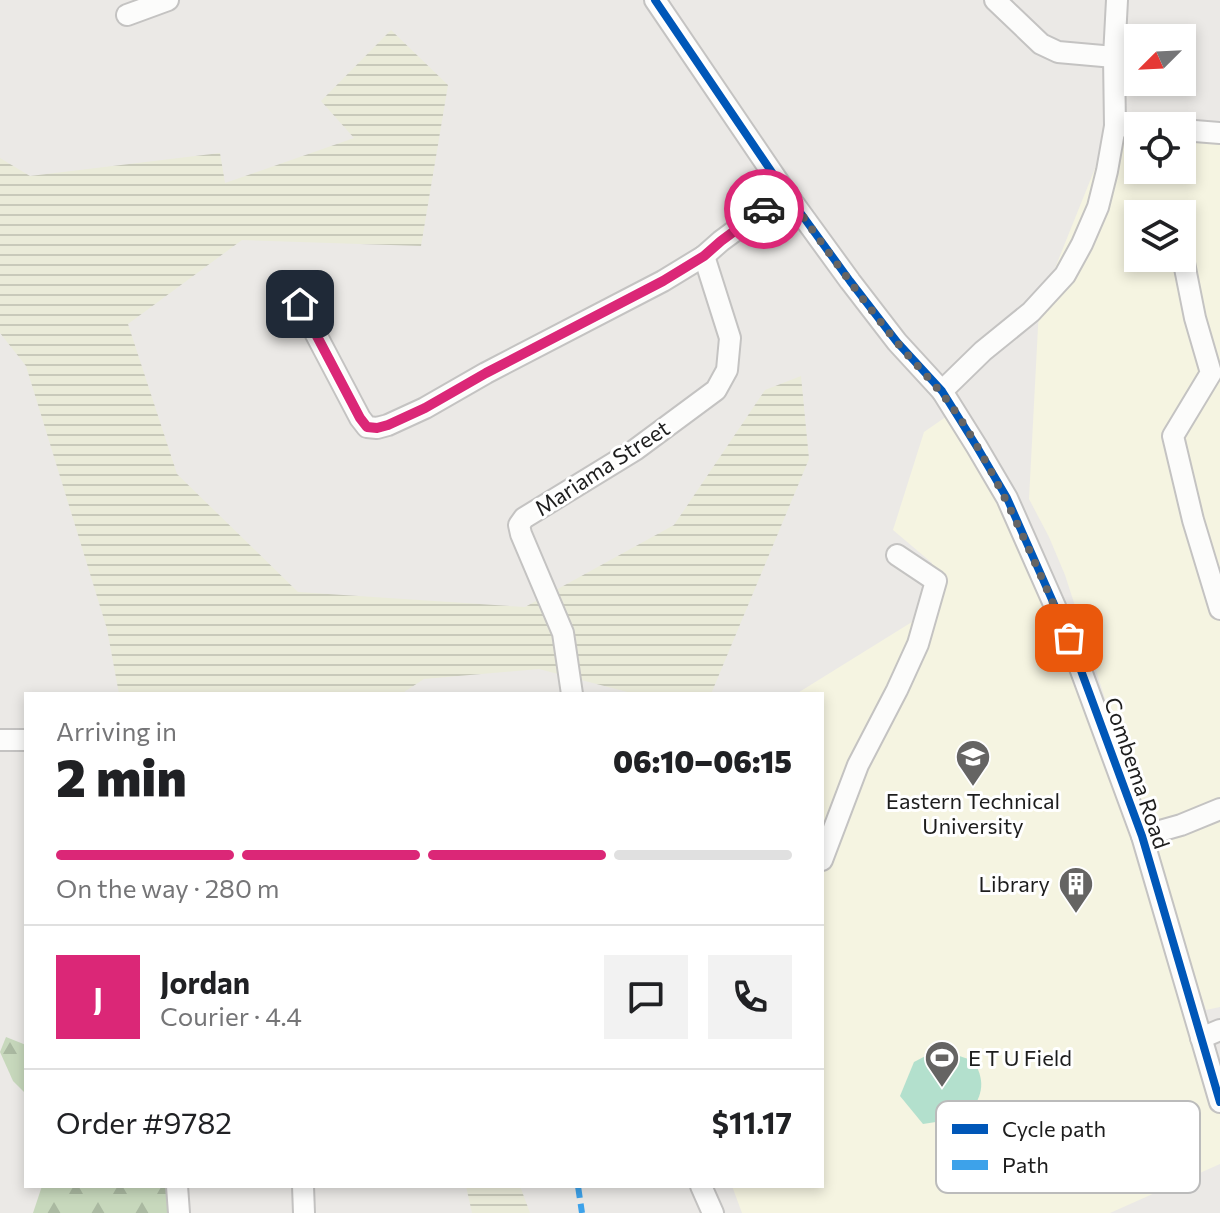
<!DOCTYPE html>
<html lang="en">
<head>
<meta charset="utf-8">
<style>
  body { margin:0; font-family:Commissioner,sans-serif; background:#f2f2f2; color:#202124; height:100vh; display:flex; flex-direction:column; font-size:30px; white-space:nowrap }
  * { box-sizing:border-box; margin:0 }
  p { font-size:26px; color:#757577 }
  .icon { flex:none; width:44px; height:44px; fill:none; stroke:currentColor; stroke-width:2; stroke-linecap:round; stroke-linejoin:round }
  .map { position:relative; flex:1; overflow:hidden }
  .sheet { position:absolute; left:24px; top:692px; width:800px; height:496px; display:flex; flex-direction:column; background:#fff; border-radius:0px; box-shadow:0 4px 12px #0003 }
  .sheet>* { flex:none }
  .needle { width:52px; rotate:246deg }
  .tools { position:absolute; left:1124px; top:24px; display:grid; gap:16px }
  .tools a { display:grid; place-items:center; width:72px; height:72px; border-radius:0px; background:#fff; box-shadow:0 4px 12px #0003; font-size:40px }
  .pin { position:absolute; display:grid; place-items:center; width:68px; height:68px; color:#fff; margin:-34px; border-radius:16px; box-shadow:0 4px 12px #0006 }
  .courier { position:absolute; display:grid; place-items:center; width:80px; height:80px; margin:-40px; border:6px solid #db2777; border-radius:50%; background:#fff; color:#222; box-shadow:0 2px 10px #0007 }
  .headline em { font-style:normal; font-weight:800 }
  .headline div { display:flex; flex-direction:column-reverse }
  .headline { display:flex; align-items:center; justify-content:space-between; height:136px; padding:0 32px }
  h1 { font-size:52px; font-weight:800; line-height:60px }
  .bar { display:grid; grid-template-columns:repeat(4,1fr); gap:12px 8px; align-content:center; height:96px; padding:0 32px }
  .bar i { height:10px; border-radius:6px; background:#e0e0e0 }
  .bar .selected { background:#db2777 }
  .bar p { grid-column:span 4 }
  .line { display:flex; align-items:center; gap:20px; padding:0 32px; border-top:2px solid #e0e0e0 }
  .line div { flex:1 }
  .round { display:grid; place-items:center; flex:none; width:84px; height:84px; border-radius:0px; background:#f2f2f2 }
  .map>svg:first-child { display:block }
  .education { fill:#f5f4e1; fill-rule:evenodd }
  .farmland { fill:url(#farmland-rules) }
  .forest { fill:url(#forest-firs) }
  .pitch { fill:#b3e0cd }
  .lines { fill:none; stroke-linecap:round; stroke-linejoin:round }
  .minor-casing { stroke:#c4c3c2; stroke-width:24 }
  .minor { stroke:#fcfcfb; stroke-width:20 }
  .quiet { stroke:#3da2ea; stroke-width:6; stroke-dasharray:12 6; stroke-linecap:butt }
  .cycleway-casing { stroke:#fff; stroke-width:13 }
  .cycleway { stroke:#0057b8; stroke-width:8 }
  .done { stroke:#656463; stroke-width:8; stroke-dasharray:0 14.4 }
  .route { stroke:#db2777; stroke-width:10 }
  .labels { text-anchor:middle; stroke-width:6; stroke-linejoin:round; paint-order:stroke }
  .street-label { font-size:22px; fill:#1d1d1d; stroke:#fff }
  .poi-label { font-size:22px; fill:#1d1d1d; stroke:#fff }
  .key { fill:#fff; stroke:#bbb; stroke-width:2 }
  .key-label { font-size:22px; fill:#1d1d1d }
</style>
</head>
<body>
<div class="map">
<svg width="1220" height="1213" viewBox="0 0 1220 1213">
  <defs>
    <pattern id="farmland-rules" width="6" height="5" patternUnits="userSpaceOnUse" patternTransform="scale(2)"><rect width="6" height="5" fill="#eaebd9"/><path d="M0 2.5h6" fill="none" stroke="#c8c9ba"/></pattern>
    <pattern id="forest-firs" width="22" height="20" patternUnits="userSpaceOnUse" patternTransform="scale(2)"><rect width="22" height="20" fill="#c7d8bc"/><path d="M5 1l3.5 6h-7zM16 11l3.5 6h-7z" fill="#aab9a1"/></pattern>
  </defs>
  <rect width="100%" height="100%" fill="#ebe9e6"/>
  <g class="education">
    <path d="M 1182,130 L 1220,130 L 1220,1007 L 1206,1010 L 1065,575 L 1049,537 L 1029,499 L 1039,308 L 1110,131 L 1138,131 L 1138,170 L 1182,170 ZM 1138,214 L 1182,214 L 1182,258 L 1138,258 Z"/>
    <path d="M 960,407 L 1138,820 L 1220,1100 L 1220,1164 L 1110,1213 L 742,1213 L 732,1186 L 822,1186 L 822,694 L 796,694 L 920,617 L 932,563 L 893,530 L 924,432 Z"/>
  </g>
  <g class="farmland">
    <path d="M 391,30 L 448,85 L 421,246 L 242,240 L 128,324 L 177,474 L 298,592 L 525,607 L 674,525 L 765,390 L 801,376 L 809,459 L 711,694 L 635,694 L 539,669 L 424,679 L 401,694 L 119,694 L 107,629 L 26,366 L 0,333 L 0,158 L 30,176 L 220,153 L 225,183 L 354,138 L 321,101 Z"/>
    <path d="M 466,1186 L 520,1186 L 530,1213 L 472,1213 Z"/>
  </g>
  <g class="forest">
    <path d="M 6,1037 L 26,1045 L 26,1094 L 13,1081 L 0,1052 Z"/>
    <path d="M 42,1186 L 171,1186 L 174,1213 L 33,1213 Z"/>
  </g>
  <path class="pitch" d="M 939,1049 L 974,1061 C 987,1085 981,1096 968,1117 L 923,1124 L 900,1096 L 914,1062 Z"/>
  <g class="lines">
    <defs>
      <g id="minor">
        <path d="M 655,0 L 786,193 L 850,281 L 897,342 L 942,391 L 977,447 L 1007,498 L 1069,638 L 1142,836 L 1220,1102"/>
        <path d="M 995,0 L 1041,44 L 1058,52 L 1114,57"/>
        <path d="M 127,15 L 168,0"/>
        <path d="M 1115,126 L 1138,127"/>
        <path d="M 1182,130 L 1220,133"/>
        <path d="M 1182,253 L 1195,318 L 1211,373 L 1173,436 L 1193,520 L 1220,609"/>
        <path d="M 300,304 L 360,418 L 367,427 L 377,428 L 388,425 L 425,408 L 486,373 L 663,281 L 704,256 L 721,241 L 786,193"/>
        <path d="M 942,391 L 983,351 L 1031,312 L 1065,275 L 1082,244 L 1098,207 L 1107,171 L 1115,126 L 1114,57 L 1117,0"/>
        <path d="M 572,694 L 563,633 L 521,534 L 519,525 L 524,518 L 635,450 L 716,390 L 727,370 L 730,338 L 704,256"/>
        <path d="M 0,740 L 26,740"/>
        <path d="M 1142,836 L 1181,825 L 1220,809"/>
        <path d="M 822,860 L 858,765 L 897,690 L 918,644 L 936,581 L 897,555"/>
        <path d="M 1201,1038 L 1220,1030"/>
        <path d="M 177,1186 L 179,1213"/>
        <path d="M 303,1186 L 304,1213"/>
        <path d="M 701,1186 L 713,1213"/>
      </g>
    </defs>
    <use href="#minor" class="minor-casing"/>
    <use href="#minor" class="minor"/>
    <path class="quiet" d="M 578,1186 L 582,1213"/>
    <defs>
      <g id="cycleway">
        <path d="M 655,0 L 786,193 L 850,281 L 897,342 L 942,391 L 977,447 L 1007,498 L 1069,638 L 1142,836 L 1220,1102"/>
        <path d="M 300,304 L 360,418 L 367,427 L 377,428 L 388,425 L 425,408 L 486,373 L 663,281 L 704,256 L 721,241 L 786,193"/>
      </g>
    </defs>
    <use href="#cycleway" class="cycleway-casing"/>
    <use href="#cycleway" class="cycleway"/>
  </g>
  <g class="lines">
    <path class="done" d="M 764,209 L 786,193 C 822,243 857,293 895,340 C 918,368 942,390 961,420 C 1006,490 1034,563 1069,638"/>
    <path class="route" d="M 300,304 L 360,418 L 367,427 L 377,428 L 388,425 L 425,408 L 486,373 L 663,281 L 704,256 L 721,241 L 764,209"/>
  </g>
  <defs>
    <symbol id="university-pin" viewBox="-11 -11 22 30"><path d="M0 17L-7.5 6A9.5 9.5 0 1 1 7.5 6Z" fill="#656463" stroke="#fff"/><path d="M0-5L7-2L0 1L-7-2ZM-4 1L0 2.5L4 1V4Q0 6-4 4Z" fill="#fff"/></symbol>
    <symbol id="building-pin" viewBox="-11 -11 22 30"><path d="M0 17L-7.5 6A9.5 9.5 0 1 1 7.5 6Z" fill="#656463" stroke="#fff"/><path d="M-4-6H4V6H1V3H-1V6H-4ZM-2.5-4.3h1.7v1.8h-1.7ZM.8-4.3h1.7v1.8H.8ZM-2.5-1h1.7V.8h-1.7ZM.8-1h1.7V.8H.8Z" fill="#fff"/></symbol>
    <symbol id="stadium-pin" viewBox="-11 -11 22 30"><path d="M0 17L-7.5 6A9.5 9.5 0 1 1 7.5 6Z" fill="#656463" stroke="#fff"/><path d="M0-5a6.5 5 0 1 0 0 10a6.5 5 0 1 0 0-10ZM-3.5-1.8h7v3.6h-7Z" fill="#fff"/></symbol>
  </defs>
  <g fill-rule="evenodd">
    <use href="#university-pin" x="953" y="737" width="40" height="54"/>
    <use href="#building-pin" x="1056" y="864" width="40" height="54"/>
    <use href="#stadium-pin" x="922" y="1038" width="40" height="54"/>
  </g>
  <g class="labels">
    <g class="street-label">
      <text transform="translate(602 468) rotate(-33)" y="8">Mariama Street</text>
      <text transform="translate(1137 773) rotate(71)" y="8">Combema Road</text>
    </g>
    <g class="poi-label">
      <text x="973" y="809">Eastern Technical<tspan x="973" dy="25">University</tspan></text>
      <text x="1050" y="892" text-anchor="end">Library</text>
      <text x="968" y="1066" text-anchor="start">E T U Field</text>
    </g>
  </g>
  <rect x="936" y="1101" width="264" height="92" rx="12" class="key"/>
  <rect x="952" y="1124" width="36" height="10" fill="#0057b8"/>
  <rect x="952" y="1160" width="36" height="10" fill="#3da2ea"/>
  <g class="key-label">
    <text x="1002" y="1137">Cycle path</text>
    <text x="1002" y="1173">Path</text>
  </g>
</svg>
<div class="tools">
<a><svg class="needle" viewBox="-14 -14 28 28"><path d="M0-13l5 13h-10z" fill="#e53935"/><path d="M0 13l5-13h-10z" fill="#757577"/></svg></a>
<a><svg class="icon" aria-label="locate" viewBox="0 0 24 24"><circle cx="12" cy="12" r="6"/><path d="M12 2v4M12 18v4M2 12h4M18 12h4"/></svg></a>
<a><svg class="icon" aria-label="layers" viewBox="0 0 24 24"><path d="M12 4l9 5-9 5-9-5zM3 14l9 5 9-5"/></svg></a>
</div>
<div class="pin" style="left:1069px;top:638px;background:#ea580c"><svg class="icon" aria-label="bag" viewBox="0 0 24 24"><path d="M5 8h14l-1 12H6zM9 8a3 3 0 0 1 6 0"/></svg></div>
<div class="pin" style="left:300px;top:304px;background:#1f2937"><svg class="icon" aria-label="home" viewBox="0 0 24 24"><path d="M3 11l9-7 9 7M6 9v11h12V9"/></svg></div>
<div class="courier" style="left:764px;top:209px"><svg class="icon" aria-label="car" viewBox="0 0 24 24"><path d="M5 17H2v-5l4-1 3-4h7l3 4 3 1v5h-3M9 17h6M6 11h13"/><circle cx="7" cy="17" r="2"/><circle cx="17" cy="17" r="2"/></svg></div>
<section class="sheet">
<div class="headline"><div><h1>2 min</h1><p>Arriving in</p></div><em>06:10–06:15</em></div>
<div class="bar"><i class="selected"></i><i class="selected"></i><i class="selected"></i><i></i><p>On the way · 280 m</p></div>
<div class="line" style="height:144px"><b class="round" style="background:#db2777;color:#fff">J</b><div><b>Jordan</b><p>Courier · 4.4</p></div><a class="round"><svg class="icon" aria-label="chat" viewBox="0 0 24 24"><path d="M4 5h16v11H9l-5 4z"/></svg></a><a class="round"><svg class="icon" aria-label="phone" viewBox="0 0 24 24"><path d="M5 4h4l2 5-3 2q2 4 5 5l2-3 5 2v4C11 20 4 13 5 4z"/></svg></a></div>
<div class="line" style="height:104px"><div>Order #9782</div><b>$11.17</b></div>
</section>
</div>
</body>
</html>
